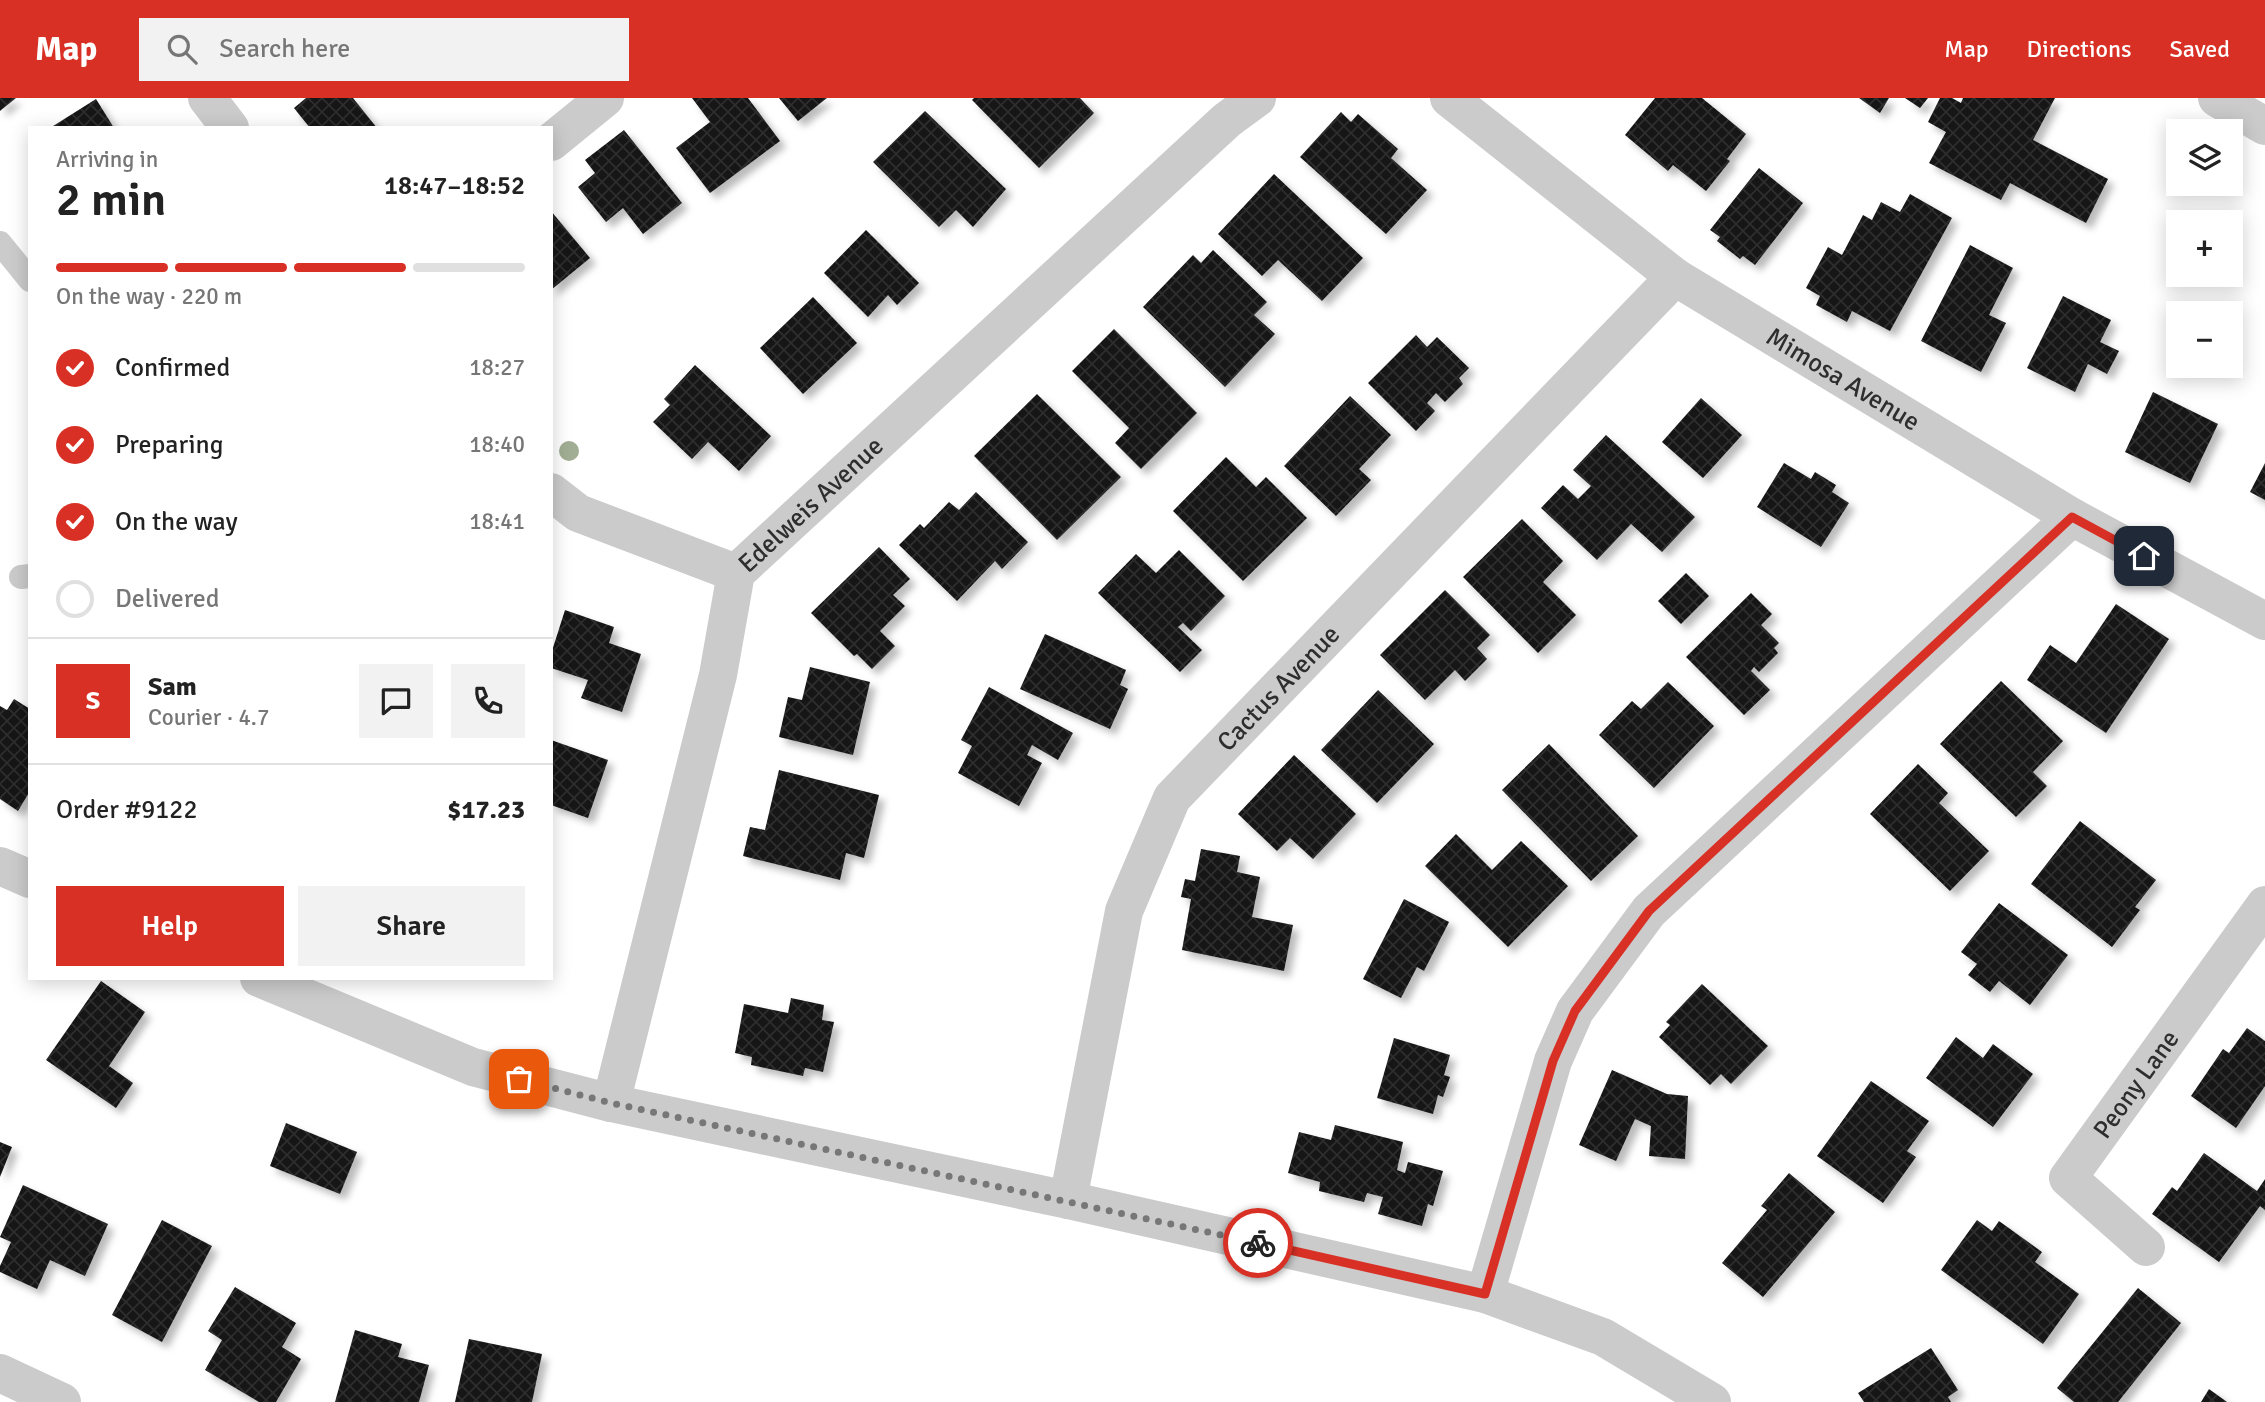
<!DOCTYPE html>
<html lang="en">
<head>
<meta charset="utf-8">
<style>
  body { margin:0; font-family:Signika,sans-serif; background:#f2f2f2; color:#222; height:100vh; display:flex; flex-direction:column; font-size:26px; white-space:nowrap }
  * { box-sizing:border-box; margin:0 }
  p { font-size:23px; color:#767676 }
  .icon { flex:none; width:38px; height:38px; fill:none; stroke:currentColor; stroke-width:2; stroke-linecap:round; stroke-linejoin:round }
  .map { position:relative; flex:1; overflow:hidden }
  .panel { position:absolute; left:28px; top:28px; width:525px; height:854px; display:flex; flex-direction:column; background:#fff; border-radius:0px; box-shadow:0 4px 18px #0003 }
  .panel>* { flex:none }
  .fabs { position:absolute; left:2166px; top:21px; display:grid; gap:14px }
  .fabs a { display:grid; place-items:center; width:77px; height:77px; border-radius:0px; background:#fff; box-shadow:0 4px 18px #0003; font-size:35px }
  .pin { position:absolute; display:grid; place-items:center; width:60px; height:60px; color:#fff; margin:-30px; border-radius:14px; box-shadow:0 4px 10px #0006 }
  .courier { position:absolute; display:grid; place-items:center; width:70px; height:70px; margin:-35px; border:5px solid #d93025; border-radius:50%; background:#fff; color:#222; box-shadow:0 2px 9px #0007 }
  .headline em { font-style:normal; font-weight:600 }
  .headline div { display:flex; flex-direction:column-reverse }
  .headline { display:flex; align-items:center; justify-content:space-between; height:119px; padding:0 28px }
  h1 { font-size:46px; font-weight:600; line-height:52px }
  .bar { display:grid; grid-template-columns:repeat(4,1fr); gap:10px 7px; align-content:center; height:84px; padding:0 28px }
  .bar i { height:9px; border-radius:5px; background:#e0e0e0 }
  .bar .current { background:#d93025 }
  .bar p { grid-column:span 4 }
  .line { display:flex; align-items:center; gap:18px; padding:0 28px; border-top:2px solid #e0e0e0 }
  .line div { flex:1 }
  .round { display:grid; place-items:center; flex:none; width:74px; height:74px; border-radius:0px; background:#f2f2f2 }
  ol { padding:0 28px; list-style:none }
  li { display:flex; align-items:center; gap:21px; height:77px }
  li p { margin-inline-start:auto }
  li .icon { padding:7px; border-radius:50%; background:#d93025; color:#fff; stroke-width:4 }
  li:last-child { color:#767676 }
  li i { width:38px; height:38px; border:4px solid #e0e0e0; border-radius:50% }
  .action { display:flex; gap:14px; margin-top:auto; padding:14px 28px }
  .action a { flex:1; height:80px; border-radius:0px; background:#d93025; color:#fff; font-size:28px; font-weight:600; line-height:80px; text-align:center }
  .action a+a { background:#f2f2f2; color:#222 }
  header { display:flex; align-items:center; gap:42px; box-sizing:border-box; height:98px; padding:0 35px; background:#d93025; color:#fff }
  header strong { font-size:33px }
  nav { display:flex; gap:38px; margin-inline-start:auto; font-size:24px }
  .search { width:490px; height:63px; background:#f2f2f2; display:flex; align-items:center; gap:18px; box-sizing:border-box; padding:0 24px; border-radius:0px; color:#767676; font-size:26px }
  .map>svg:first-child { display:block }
  .building { fill:url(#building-cross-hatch); filter:url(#shadow) }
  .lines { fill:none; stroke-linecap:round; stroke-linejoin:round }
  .lane { stroke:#cbcbcb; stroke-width:24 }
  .street { stroke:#cbcbcb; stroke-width:38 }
  .tree { fill:#a1ae93 }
  .done { stroke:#777; stroke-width:7; stroke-dasharray:0 12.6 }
  .route { stroke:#d93025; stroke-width:9 }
  .labels { text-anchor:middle; stroke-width:7; stroke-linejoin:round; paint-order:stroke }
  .street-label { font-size:26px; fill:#2e2e2e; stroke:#fff }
</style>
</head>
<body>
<header>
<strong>Map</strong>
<div class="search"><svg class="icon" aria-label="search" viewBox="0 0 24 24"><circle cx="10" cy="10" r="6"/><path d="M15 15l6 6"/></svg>Search here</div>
<nav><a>Map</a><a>Directions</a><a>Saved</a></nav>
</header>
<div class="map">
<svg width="2265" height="1304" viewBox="0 0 2265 1304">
  <defs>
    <pattern id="building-cross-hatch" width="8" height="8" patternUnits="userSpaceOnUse" patternTransform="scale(1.75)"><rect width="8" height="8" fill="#151515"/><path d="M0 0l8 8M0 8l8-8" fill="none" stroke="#2f2f2f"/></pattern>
    <filter id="shadow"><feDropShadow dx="6" dy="6" stdDeviation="3.5" flood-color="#0004"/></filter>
  </defs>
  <rect width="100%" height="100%" fill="#fff"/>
  <g class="building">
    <path d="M 0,0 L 16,0 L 0,13 Z"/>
    <path d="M 306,0 L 353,0 L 377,30 L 310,30 L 294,10 Z"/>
    <path d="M 692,0 L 748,0 L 780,43 L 710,95 L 676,50 L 710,24 Z"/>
    <path d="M 779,0 L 827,0 L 798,23 Z"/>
    <path d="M 974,0 L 1080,0 L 1094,15 L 1039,70 L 972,2 Z"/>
    <path d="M 1655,0 L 1702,0 L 1746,36 L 1727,61 L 1730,63 L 1706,93 L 1673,67 L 1668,73 L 1625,37 Z"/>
    <path d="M 1859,0 L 1889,0 L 1880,15 Z"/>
    <path d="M 1905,0 L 1928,0 L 1920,10 Z"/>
    <path d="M 1940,0 L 1952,0 L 1961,5 L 1963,0 L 2055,0 L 2033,42 L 2108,81 L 2086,125 L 2010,85 L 2001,102 L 1929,65 L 1946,34 L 1928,24 Z"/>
    <path d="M 96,1 L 114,30 L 50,30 Z"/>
    <path d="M 925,13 L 1006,91 L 973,129 L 956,112 L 939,129 L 873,64 Z"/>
    <path d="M 1341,14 L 1351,24 L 1358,16 L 1398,51 L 1391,60 L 1427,92 L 1386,136 L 1300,59 Z"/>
    <path d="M 624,32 L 682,105 L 643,136 L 623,110 L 606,124 L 578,89 L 595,75 L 585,62 Z"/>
    <path d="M 1759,70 L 1803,105 L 1755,167 L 1743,158 L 1740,161 L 1717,143 L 1720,139 L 1710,132 Z"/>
    <path d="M 1274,76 L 1363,160 L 1322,203 L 1278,162 L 1262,178 L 1218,136 Z"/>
    <path d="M 1910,96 L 1952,120 L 1890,233 L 1852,213 L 1847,224 L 1816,207 L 1820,198 L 1806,190 L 1828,149 L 1842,157 L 1863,117 L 1872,122 L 1881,104 L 1900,114 Z"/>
    <path d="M 551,113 L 590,160 L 551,192 Z"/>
    <path d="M 866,132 L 919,185 L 897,207 L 888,197 L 868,219 L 824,175 Z"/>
    <path d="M 1970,147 L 2013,170 L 1989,217 L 2006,225 L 1981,274 L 1921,243 Z"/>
    <path d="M 1213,152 L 1267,204 L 1254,217 L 1275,236 L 1225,289 L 1143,209 L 1193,157 L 1201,165 Z"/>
    <path d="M 2063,198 L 2111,222 L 2100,244 L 2119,253 L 2107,276 L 2088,266 L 2075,294 L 2027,270 Z"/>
    <path d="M 813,199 L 857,245 L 803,296 L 760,250 Z"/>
    <path d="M 1114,231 L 1197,315 L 1141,371 L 1115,345 L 1129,330 L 1072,273 Z"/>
    <path d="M 1416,237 L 1427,249 L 1437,239 L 1469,270 L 1459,280 L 1463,286 L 1445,304 L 1436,295 L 1427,305 L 1435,313 L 1416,333 L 1368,285 Z"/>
    <path d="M 695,267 L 771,338 L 739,373 L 708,344 L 692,361 L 653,324 L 670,307 L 664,301 Z"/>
    <path d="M 2153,294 L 2218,326 L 2190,385 L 2125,354 Z"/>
    <path d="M 1037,296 L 1121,379 L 1057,442 L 974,358 Z"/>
    <path d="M 1350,298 L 1391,337 L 1359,371 L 1371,382 L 1336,418 L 1284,368 Z"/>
    <path d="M 1701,300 L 1742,337 L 1703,380 L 1662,344 Z"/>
    <path d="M 1606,337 L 1695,419 L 1662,454 L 1631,426 L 1597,462 L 1541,410 L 1563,387 L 1578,401 L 1591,388 L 1573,372 Z"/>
    <path d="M 1226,359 L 1256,389 L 1266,379 L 1307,420 L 1243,483 L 1173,413 Z"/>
    <path d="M 1784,365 L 1811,381 L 1815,374 L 1836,387 L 1832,394 L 1849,405 L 1821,449 L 1757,409 Z"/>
    <path d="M 2265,365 L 2265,402 L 2250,394 Z"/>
    <path d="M 976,394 L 1028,444 L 1002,471 L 995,463 L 957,503 L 899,447 L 920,426 L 924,430 L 949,404 L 959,412 Z"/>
    <path d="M 1522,421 L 1563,463 L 1543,484 L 1576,517 L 1538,555 L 1463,479 Z"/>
    <path d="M 879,449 L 910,481 L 893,497 L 905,508 L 880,533 L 895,548 L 872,571 L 857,556 L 854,558 L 811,515 Z"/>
    <path d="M 1179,452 L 1225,498 L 1191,533 L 1183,525 L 1178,529 L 1202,552 L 1180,574 L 1098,495 L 1136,456 L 1156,475 Z"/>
    <path d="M 1686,475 L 1709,498 L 1681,526 L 1658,503 Z"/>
    <path d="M 1445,492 L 1490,537 L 1477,550 L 1487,561 L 1465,583 L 1455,572 L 1425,602 L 1380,557 Z"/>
    <path d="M 1751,495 L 1772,516 L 1761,527 L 1779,545 L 1774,550 L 1778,555 L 1759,574 L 1754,569 L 1751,573 L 1770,592 L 1744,617 L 1686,559 Z"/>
    <path d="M 2116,506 L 2169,541 L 2106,635 L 2027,582 L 2050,547 L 2076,565 Z"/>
    <path d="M 565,512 L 614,529 L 609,545 L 641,556 L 622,614 L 581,600 L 588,582 L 551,570 L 551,556 Z"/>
    <path d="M 1045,536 L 1126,572 L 1120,587 L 1128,591 L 1110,631 L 1020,591 Z"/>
    <path d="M 810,569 L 870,584 L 853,657 L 779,639 L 788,599 L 802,602 Z"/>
    <path d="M 2001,583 L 2063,643 L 2033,674 L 2047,688 L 2016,719 L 1940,646 Z"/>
    <path d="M 1668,584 L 1714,628 L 1654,690 L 1599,637 L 1632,603 L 1641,611 Z"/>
    <path d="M 989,589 L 1073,635 L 1058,662 L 1032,647 L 1027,657 L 1042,665 L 1019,708 L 958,675 L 972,648 L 961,642 Z"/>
    <path d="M 1378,592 L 1434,646 L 1377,705 L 1321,652 Z"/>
    <path d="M 14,601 L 30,611 L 30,693 L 18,713 L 0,701 L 0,608 L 7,612 Z"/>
    <path d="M 551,642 L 608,662 L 588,720 L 551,707 Z"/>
    <path d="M 1549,646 L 1638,738 L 1591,783 L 1502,692 Z"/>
    <path d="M 1294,657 L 1356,716 L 1313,761 L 1290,740 L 1277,753 L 1238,716 Z"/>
    <path d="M 1918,666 L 1948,695 L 1939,705 L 1989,753 L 1950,793 L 1870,716 Z"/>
    <path d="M 779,672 L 879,697 L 864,760 L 846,755 L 840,782 L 743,758 L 750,729 L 765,732 Z"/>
    <path d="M 2080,723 L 2156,782 L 2135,809 L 2140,812 L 2112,849 L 2031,786 Z"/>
    <path d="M 1456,736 L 1492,772 L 1521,743 L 1568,788 L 1508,849 L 1425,768 Z"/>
    <path d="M 1201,751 L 1240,758 L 1237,774 L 1260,779 L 1252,819 L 1293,827 L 1284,873 L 1182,852 L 1191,801 L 1181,799 L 1185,781 L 1195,783 Z"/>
    <path d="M 1404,801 L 1449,824 L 1424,873 L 1417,869 L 1401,900 L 1363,881 Z"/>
    <path d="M 1999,805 L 2068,857 L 2030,907 L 1999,883 L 1990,894 L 1968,877 L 1977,866 L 1961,854 Z"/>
    <path d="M 101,883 L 145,914 L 109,968 L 133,985 L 116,1010 L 46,962 Z"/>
    <path d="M 1702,886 L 1768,948 L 1731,986 L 1721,976 L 1710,987 L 1659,939 L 1670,927 L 1666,924 Z"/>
    <path d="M 791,900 L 824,907 L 822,922 L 834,924 L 823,974 L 805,970 L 803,978 L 751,967 L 752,959 L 735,955 L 744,906 L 788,915 Z"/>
    <path d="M 2247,930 L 2265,943 L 2265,988 L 2236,1030 L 2191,998 L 2223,951 L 2229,955 Z"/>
    <path d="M 1956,939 L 1983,960 L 1993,946 L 2033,976 L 1993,1029 L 1926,980 Z"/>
    <path d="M 1394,940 L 1450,957 L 1444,977 L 1450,979 L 1443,999 L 1438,997 L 1433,1016 L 1377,1000 Z"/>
    <path d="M 1612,972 L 1667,996 L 1688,998 L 1685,1061 L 1649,1058 L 1651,1028 L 1635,1021 L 1616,1063 L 1579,1047 Z"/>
    <path d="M 1871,983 L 1929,1023 L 1907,1053 L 1916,1059 L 1883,1105 L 1817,1058 Z"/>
    <path d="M 286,1025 L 357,1054 L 340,1096 L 270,1068 Z"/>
    <path d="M 1335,1027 L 1403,1044 L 1397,1072 L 1405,1075 L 1408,1064 L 1443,1073 L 1433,1108 L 1428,1106 L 1422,1128 L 1378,1116 L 1383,1099 L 1367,1095 L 1364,1104 L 1319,1093 L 1320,1084 L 1288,1075 L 1299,1034 L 1331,1042 Z"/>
    <path d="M 0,1044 L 12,1049 L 0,1079 Z"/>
    <path d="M 2204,1055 L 2257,1093 L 2265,1081 L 2265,1112 L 2260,1108 L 2219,1164 L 2152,1116 L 2172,1089 L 2177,1093 Z"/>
    <path d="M 1789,1075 L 1835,1114 L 1763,1199 L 1722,1165 L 1767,1112 L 1761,1108 Z"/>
    <path d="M 23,1087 L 108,1126 L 85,1178 L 50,1162 L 37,1191 L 0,1174 L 0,1168 L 11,1144 L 0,1139 Z"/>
    <path d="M 162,1122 L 212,1148 L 162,1244 L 112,1217 Z"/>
    <path d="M 1977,1122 L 1992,1133 L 1999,1123 L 2042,1154 L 2035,1164 L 2079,1196 L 2043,1246 L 1941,1172 Z"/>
    <path d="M 235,1189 L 296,1225 L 282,1249 L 301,1261 L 276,1304 L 259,1304 L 205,1272 L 222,1242 L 208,1233 Z"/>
    <path d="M 2138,1190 L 2181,1225 L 2118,1304 L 2074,1304 L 2057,1290 Z"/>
    <path d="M 355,1232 L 402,1246 L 398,1259 L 429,1267 L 419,1304 L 335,1304 Z"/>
    <path d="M 469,1241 L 542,1256 L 532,1304 L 455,1304 Z"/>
    <path d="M 1931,1250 L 1958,1292 L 1948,1299 L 1951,1304 L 1864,1304 L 1858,1295 Z"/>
    <path d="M 2209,1291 L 2227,1304 L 2201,1304 Z"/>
  </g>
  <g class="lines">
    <g class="lane">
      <path d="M 0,145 L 30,182"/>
      <path d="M 21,479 L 30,478"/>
    </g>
    <g class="street">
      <path d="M 207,0 L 230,30"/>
      <path id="s1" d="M 1449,0 L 1675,179 L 2072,419 L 2265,523"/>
      <path d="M 2217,0 L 2265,28"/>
      <path d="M 551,44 L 605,0"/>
      <path d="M 551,394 L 578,415 L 736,475"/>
      <path d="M 0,768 L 30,781"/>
      <path d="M 259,880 L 473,969 L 611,1005 L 1068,1102 L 1485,1196 L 1603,1239 L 1712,1304"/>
      <path id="s2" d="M 611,1005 L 718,577 L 736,475 L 1227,22 L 1257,0"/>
      <path id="s3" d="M 1068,1102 L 1124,813 L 1172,700 L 1675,179"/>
      <path id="s4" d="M 2146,1149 L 2068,1080 L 2265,807"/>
      <path d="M 1485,1196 L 1553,963 L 1575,913 L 1649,813 L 2072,419"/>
      <path d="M 0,1275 L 62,1304"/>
    </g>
  </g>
  <circle class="tree" cx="569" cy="353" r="10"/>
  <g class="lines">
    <path class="done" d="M 519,981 L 611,1005 L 1258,1145"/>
    <path class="route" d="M 1258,1145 L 1485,1196 L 1553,963 L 1575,913 L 1649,813 L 2072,419 L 2144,458"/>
  </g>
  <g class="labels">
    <g class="street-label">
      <text dy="9" stroke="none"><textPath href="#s1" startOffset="485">Mimosa Avenue</textPath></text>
      <text dy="9" stroke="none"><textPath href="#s2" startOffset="646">Edelweis Avenue</textPath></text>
      <text dy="9" stroke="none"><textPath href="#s3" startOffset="570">Cactus Avenue</textPath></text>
      <text dy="9" stroke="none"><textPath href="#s4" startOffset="220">Peony Lane</textPath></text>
    </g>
  </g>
</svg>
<div class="fabs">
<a><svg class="icon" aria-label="layers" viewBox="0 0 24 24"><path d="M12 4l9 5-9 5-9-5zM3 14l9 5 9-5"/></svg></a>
<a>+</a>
<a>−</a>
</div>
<div class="pin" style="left:519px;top:981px;background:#ea580c"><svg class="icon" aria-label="bag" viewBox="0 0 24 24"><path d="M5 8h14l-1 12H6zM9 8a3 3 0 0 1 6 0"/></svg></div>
<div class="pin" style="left:2144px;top:458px;background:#1f2937"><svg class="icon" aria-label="home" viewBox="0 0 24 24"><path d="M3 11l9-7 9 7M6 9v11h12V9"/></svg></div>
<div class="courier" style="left:1258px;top:1145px"><svg class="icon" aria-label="bike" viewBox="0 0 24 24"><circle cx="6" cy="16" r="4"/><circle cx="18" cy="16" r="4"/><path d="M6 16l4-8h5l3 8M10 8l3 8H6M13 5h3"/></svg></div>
<section class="panel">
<div class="headline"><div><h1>2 min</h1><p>Arriving in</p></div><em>18:47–18:52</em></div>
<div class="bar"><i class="current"></i><i class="current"></i><i class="current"></i><i></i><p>On the way · 220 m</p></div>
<ol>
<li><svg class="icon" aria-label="check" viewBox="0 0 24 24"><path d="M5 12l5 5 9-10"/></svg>Confirmed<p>18:27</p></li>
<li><svg class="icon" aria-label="check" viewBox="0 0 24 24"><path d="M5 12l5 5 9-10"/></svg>Preparing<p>18:40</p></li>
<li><svg class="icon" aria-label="check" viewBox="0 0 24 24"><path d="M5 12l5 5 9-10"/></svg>On the way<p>18:41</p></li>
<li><i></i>Delivered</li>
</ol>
<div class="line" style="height:126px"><b class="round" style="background:#d93025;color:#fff">S</b><div><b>Sam</b><p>Courier · 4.7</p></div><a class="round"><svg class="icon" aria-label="chat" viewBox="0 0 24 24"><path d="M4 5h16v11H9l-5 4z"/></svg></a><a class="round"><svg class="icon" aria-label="phone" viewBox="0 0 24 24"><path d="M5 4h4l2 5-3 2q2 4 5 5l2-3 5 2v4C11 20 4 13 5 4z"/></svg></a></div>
<div class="line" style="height:91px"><div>Order #9122</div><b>$17.23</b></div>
<div class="action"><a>Help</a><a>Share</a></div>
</section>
</div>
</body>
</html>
